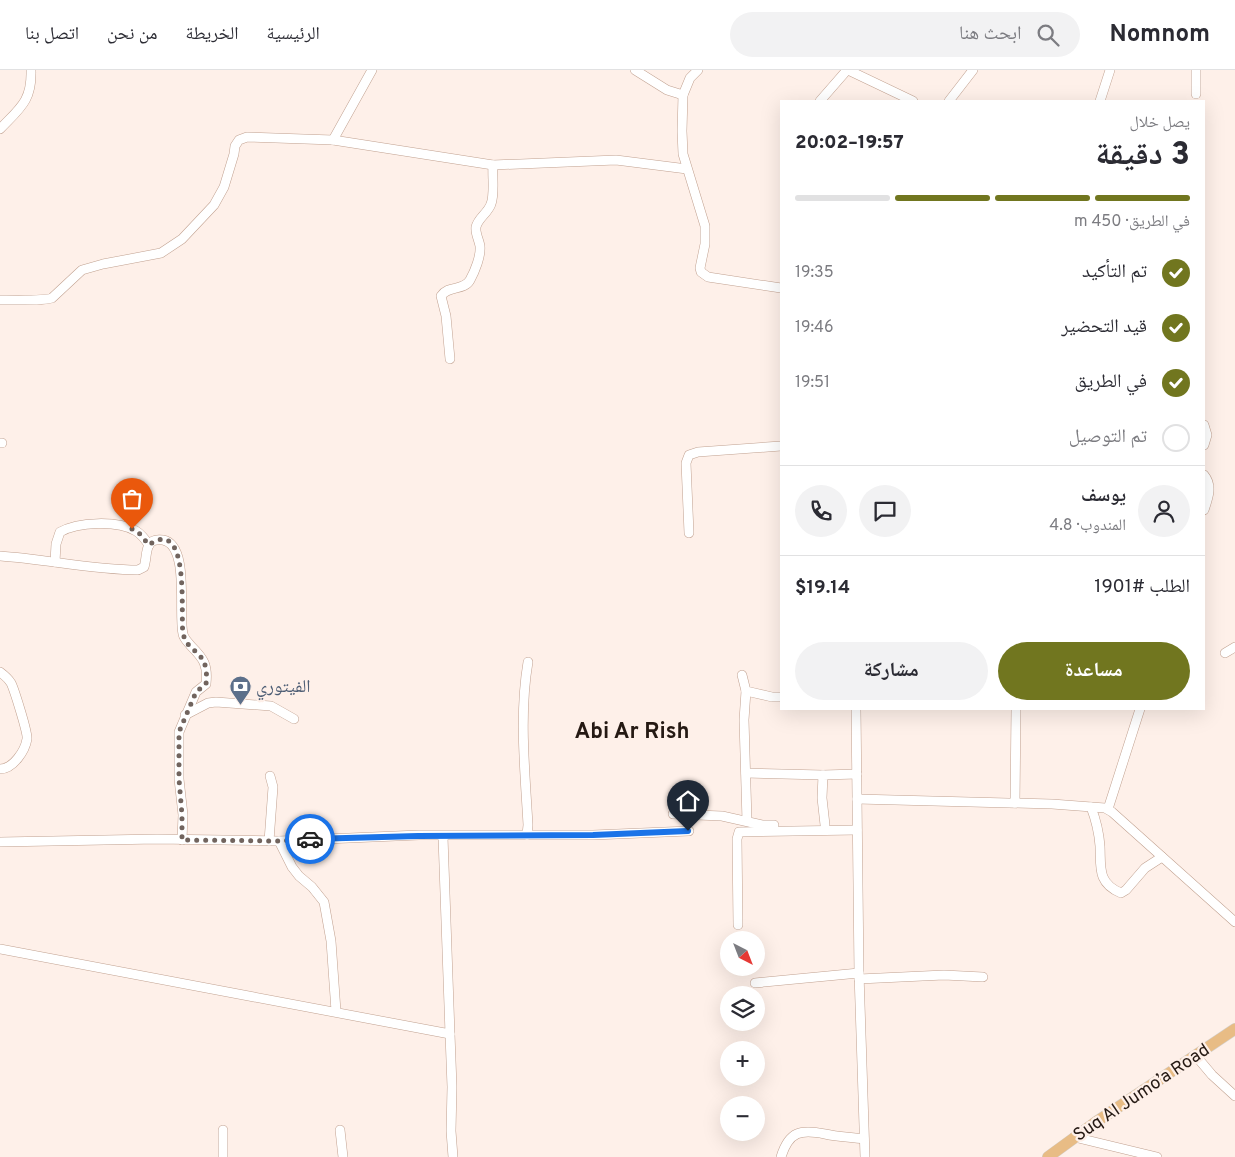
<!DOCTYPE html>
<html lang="ar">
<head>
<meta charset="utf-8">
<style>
  body { margin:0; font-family:Overpass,"Noto Naskh Arabic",sans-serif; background:#f2f2f3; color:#2b2b33; direction:rtl; height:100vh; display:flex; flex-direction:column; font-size:19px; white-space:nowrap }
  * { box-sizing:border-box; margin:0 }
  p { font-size:16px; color:#7c7c81 }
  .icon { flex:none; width:28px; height:28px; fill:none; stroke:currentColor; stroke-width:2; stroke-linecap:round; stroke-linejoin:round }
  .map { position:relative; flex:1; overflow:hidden; direction:ltr }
  .details { position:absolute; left:780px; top:30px; width:425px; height:610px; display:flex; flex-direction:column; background:#fff; border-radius:0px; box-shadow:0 5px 20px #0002; direction:rtl }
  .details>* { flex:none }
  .needle { width:32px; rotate:138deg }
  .fabs { position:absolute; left:720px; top:861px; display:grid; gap:10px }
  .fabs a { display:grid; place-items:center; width:45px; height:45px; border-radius:50%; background:#fff; box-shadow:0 5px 20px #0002; font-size:25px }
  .pin { position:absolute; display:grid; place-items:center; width:42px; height:42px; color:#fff; margin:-51px -21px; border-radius:50% 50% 50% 0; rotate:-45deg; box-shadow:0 0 5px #0007 }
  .pin .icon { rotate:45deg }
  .courier { position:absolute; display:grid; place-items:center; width:50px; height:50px; margin:-25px; border:4px solid #1a73e8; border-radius:50%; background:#fff; color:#222; box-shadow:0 1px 6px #0007 }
  .overview em { font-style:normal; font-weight:800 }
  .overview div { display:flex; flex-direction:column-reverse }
  .overview { display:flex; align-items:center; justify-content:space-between; height:85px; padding:0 15px }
  h1 { font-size:32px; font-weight:800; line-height:38px }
  .bar { display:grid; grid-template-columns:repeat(4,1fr); gap:8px 5px; align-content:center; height:60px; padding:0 15px }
  .bar i { height:6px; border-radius:4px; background:#e1e1e2 }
  .bar .on { background:#71761f }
  .bar p { grid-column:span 4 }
  .line { display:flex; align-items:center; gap:12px; padding:0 15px; border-top:1px solid #e1e1e2 }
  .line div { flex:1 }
  .round { display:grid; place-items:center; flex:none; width:52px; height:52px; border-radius:26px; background:#f2f2f3 }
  ol { padding:0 15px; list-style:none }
  li { display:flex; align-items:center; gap:15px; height:55px }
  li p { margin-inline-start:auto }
  li .icon { padding:5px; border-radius:50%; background:#71761f; color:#fff; stroke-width:4 }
  li:last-child { color:#7c7c81 }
  li i { width:28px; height:28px; border:2px solid #e1e1e2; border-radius:50% }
  .button { display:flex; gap:10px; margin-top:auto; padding:10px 15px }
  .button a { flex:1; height:58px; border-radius:30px; background:#71761f; color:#fff; font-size:20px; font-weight:800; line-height:58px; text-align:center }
  .button a+a { background:#f2f2f3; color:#2b2b33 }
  header { display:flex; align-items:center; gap:30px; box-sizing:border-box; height:70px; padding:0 25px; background:#fff; border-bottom:1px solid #e1e1e2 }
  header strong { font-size:24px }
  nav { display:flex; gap:28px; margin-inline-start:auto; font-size:18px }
  .search { width:350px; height:45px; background:#f2f2f3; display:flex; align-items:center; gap:12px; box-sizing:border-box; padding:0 18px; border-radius:28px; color:#7c7c81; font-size:19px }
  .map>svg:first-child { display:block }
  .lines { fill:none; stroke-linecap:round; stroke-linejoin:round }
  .minor-casing { stroke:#c1a190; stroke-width:10 }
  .major-casing { stroke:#d3d1d0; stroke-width:12 }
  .minor { stroke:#fff; stroke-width:9 }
  .major { stroke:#e8bc85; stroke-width:11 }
  .done { stroke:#71645e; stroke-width:5; stroke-dasharray:0 9 }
  .route { stroke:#1a73e8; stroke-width:6 }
  .labels { text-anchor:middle; stroke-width:4.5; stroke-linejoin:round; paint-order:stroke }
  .service-label { font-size:18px; fill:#4e5e75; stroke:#fef0e9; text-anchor:start }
  .street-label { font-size:18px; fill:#251913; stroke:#fef0e9 }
  .district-label { font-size:22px; font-weight:bold; fill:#251913; stroke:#fef0e9 }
</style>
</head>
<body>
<header>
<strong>Nomnom</strong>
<div class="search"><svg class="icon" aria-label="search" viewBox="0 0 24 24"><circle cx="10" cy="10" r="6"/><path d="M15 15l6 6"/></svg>ابحث هنا</div>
<nav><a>الرئيسية</a><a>الخريطة</a><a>من نحن</a><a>اتصل بنا</a></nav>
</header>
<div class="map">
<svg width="1235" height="1087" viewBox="0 0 1235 1087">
  <rect width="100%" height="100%" fill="#fef0e9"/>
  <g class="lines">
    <defs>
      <g id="minor">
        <path d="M 635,0 L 667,20 L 683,25"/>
        <path d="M 698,0 L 690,8 L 683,25 L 682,61 L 683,84 L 705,156 L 705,174 L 700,198 L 701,202 L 708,207 L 781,218"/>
        <path d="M 848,0 L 913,31"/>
        <path d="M 1196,0 L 1196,24"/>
        <path d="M 820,31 L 847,0"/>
        <path d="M 949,31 L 973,0"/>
        <path d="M 1100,31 L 1110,0"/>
        <path d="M 0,59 C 20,38 32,31 31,0"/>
        <path d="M 333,70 L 372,0"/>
        <path d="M 0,230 C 10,230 45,231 52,228 L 82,200 L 103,194 L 161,183 L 182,169 L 214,135 L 224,117 L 234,84 L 235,76 L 239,70 L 247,67 L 333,70 L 493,95 L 616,90 L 687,99"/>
        <path d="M 450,289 L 446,246 L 441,226 C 448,215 464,221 470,210 C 475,201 481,186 480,176 C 479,170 475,163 476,157 C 478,148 488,143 491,134 C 495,123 492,107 493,95"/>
        <path d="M 0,373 L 2,373"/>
        <path d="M 1204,375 L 1207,365 L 1204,355"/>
        <path d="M 1204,405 C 1213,416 1208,428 1204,440"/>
        <path d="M 689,463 L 686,393 L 689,385 L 698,382 L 781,376"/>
        <path d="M 0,486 C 46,489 92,500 138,500 L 144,497 C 148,486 143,467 163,470 C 190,475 178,543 183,564 C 184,569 188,572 191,576 C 204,589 208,595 206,614 L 196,622 L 179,662 L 179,709 L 183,745 L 182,770"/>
        <path d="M 55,492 L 56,474 L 60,462 C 78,452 117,450 136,461 C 141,464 145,469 149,475"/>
        <path d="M 1225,583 L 1235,577"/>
        <path d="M 0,602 C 4,605 8,608 11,613 C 14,619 28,663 27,669 C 25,681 13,699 0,699"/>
        <path d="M 742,605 L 746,621 L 772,627 L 781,627"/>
        <path d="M 746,621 L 744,650 L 747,751"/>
        <path d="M 856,639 L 859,903 L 865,1087"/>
        <path d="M 185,645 L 208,633 L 216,632 L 271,636 L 294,649"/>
        <path d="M 746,703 L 823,705"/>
        <path d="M 857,729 L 1052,734 L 1105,738 L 1112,742 L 1235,852"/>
        <path d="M 1015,733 L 1016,639"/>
        <path d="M 1091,737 C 1096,750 1099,763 1100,776 C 1101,797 1097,813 1121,823 L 1126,820 L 1145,798 L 1162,787"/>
        <path d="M 1108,739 L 1140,639"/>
        <path d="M 673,744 L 722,746 L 762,755 L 774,755"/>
        <path d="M 825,755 L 822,728 L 823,705 L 857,704"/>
        <path d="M 527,765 L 528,755 C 525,701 519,645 528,592"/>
        <path d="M 269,771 L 273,717 L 270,706"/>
        <path d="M 279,771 L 292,797 L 299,806 L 312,817 L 324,832 L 331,871 L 336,941"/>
        <path d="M 0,772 L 157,769 L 279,771 L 419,765 L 593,765 L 689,761"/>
        <path d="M 738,855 L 737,769 L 739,762 L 857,760"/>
        <path d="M 0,879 L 450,964 L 443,767"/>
        <path d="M 859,909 L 944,905 L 983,907"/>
        <path d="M 755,913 L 859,903"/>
        <path d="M 450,964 L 452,1017 L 451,1061 L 453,1087"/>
        <path d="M 1196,986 L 1212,1005 L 1235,1026"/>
        <path d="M 340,1060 L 343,1087"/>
        <path d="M 1074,1067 L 1157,1087"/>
        <path d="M 223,1087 L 223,1060"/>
        <path d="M 781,1087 C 789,1061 801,1059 825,1064 C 838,1067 851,1067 864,1069"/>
      </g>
      <path id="major" d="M 1048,1087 L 1096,1052 L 1235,959"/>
    </defs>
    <use href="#minor" class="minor-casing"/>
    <use href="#major" class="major-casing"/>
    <use href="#minor" class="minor"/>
    <use href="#major" class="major"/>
  </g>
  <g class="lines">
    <path class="done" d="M 132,459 L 140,464 L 149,475 C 191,444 180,547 183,563 C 187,585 210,578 206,614 L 196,622 L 179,662 L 179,709 L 182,745 L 182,770 L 279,771 L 310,769"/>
    <path class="route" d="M 310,769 L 418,766 L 593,765 L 688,761"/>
  </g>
  <defs>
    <symbol id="bank-pin" viewBox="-11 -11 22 30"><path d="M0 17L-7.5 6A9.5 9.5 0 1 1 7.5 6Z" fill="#5c6f8a" stroke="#fef0e9"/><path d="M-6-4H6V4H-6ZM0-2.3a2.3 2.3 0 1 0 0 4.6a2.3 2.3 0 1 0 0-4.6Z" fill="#fff"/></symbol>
  </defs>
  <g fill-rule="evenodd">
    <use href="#bank-pin" x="228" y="604" width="25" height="34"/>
  </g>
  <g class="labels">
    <g class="service-label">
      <text x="256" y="622">الفيتوري</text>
    </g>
    <g class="street-label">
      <text transform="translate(1141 1022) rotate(-34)" y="6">Suq Al Jumo’a Road</text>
    </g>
    <g class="district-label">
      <text x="632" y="668">Abi Ar Rish</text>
    </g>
  </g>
</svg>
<div class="fabs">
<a><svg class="needle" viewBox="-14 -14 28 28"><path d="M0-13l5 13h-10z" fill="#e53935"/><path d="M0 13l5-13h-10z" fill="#7c7c81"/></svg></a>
<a><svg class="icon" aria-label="layers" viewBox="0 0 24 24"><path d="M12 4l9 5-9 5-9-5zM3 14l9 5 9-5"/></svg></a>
<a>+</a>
<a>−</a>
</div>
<div class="pin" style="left:132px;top:459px;background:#ea580c"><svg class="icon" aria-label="bag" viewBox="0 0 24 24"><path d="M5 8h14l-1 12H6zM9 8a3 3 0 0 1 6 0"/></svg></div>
<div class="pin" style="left:688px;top:761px;background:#1f2937"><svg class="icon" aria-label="home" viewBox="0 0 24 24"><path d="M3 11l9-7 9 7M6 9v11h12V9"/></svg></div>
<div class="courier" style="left:310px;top:769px"><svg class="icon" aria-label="car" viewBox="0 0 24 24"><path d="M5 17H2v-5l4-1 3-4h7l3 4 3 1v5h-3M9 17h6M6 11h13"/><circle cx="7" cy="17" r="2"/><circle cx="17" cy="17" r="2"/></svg></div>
<section class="details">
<div class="overview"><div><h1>3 دقيقة</h1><p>يصل خلال</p></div><em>19:57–20:02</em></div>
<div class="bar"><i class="on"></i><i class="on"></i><i class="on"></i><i></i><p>في الطريق · 450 m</p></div>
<ol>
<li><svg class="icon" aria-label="check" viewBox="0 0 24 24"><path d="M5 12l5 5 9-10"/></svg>تم التأكيد<p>19:35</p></li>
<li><svg class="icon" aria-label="check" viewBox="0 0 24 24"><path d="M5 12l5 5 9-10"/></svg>قيد التحضير<p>19:46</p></li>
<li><svg class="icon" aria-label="check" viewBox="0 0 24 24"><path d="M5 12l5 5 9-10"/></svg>في الطريق<p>19:51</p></li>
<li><i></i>تم التوصيل</li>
</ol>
<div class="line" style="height:90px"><a class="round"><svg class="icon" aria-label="person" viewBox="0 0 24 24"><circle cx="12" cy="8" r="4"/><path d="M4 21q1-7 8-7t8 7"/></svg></a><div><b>يوسف</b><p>المندوب · 4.8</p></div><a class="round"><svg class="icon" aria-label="chat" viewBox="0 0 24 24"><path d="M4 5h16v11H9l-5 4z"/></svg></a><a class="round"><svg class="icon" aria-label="phone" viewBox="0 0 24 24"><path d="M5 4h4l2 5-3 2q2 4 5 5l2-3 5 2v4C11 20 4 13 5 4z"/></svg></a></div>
<div class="line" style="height:65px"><div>الطلب #1901</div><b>$19.14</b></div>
<div class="button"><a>مساعدة</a><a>مشاركة</a></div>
</section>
</div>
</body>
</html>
